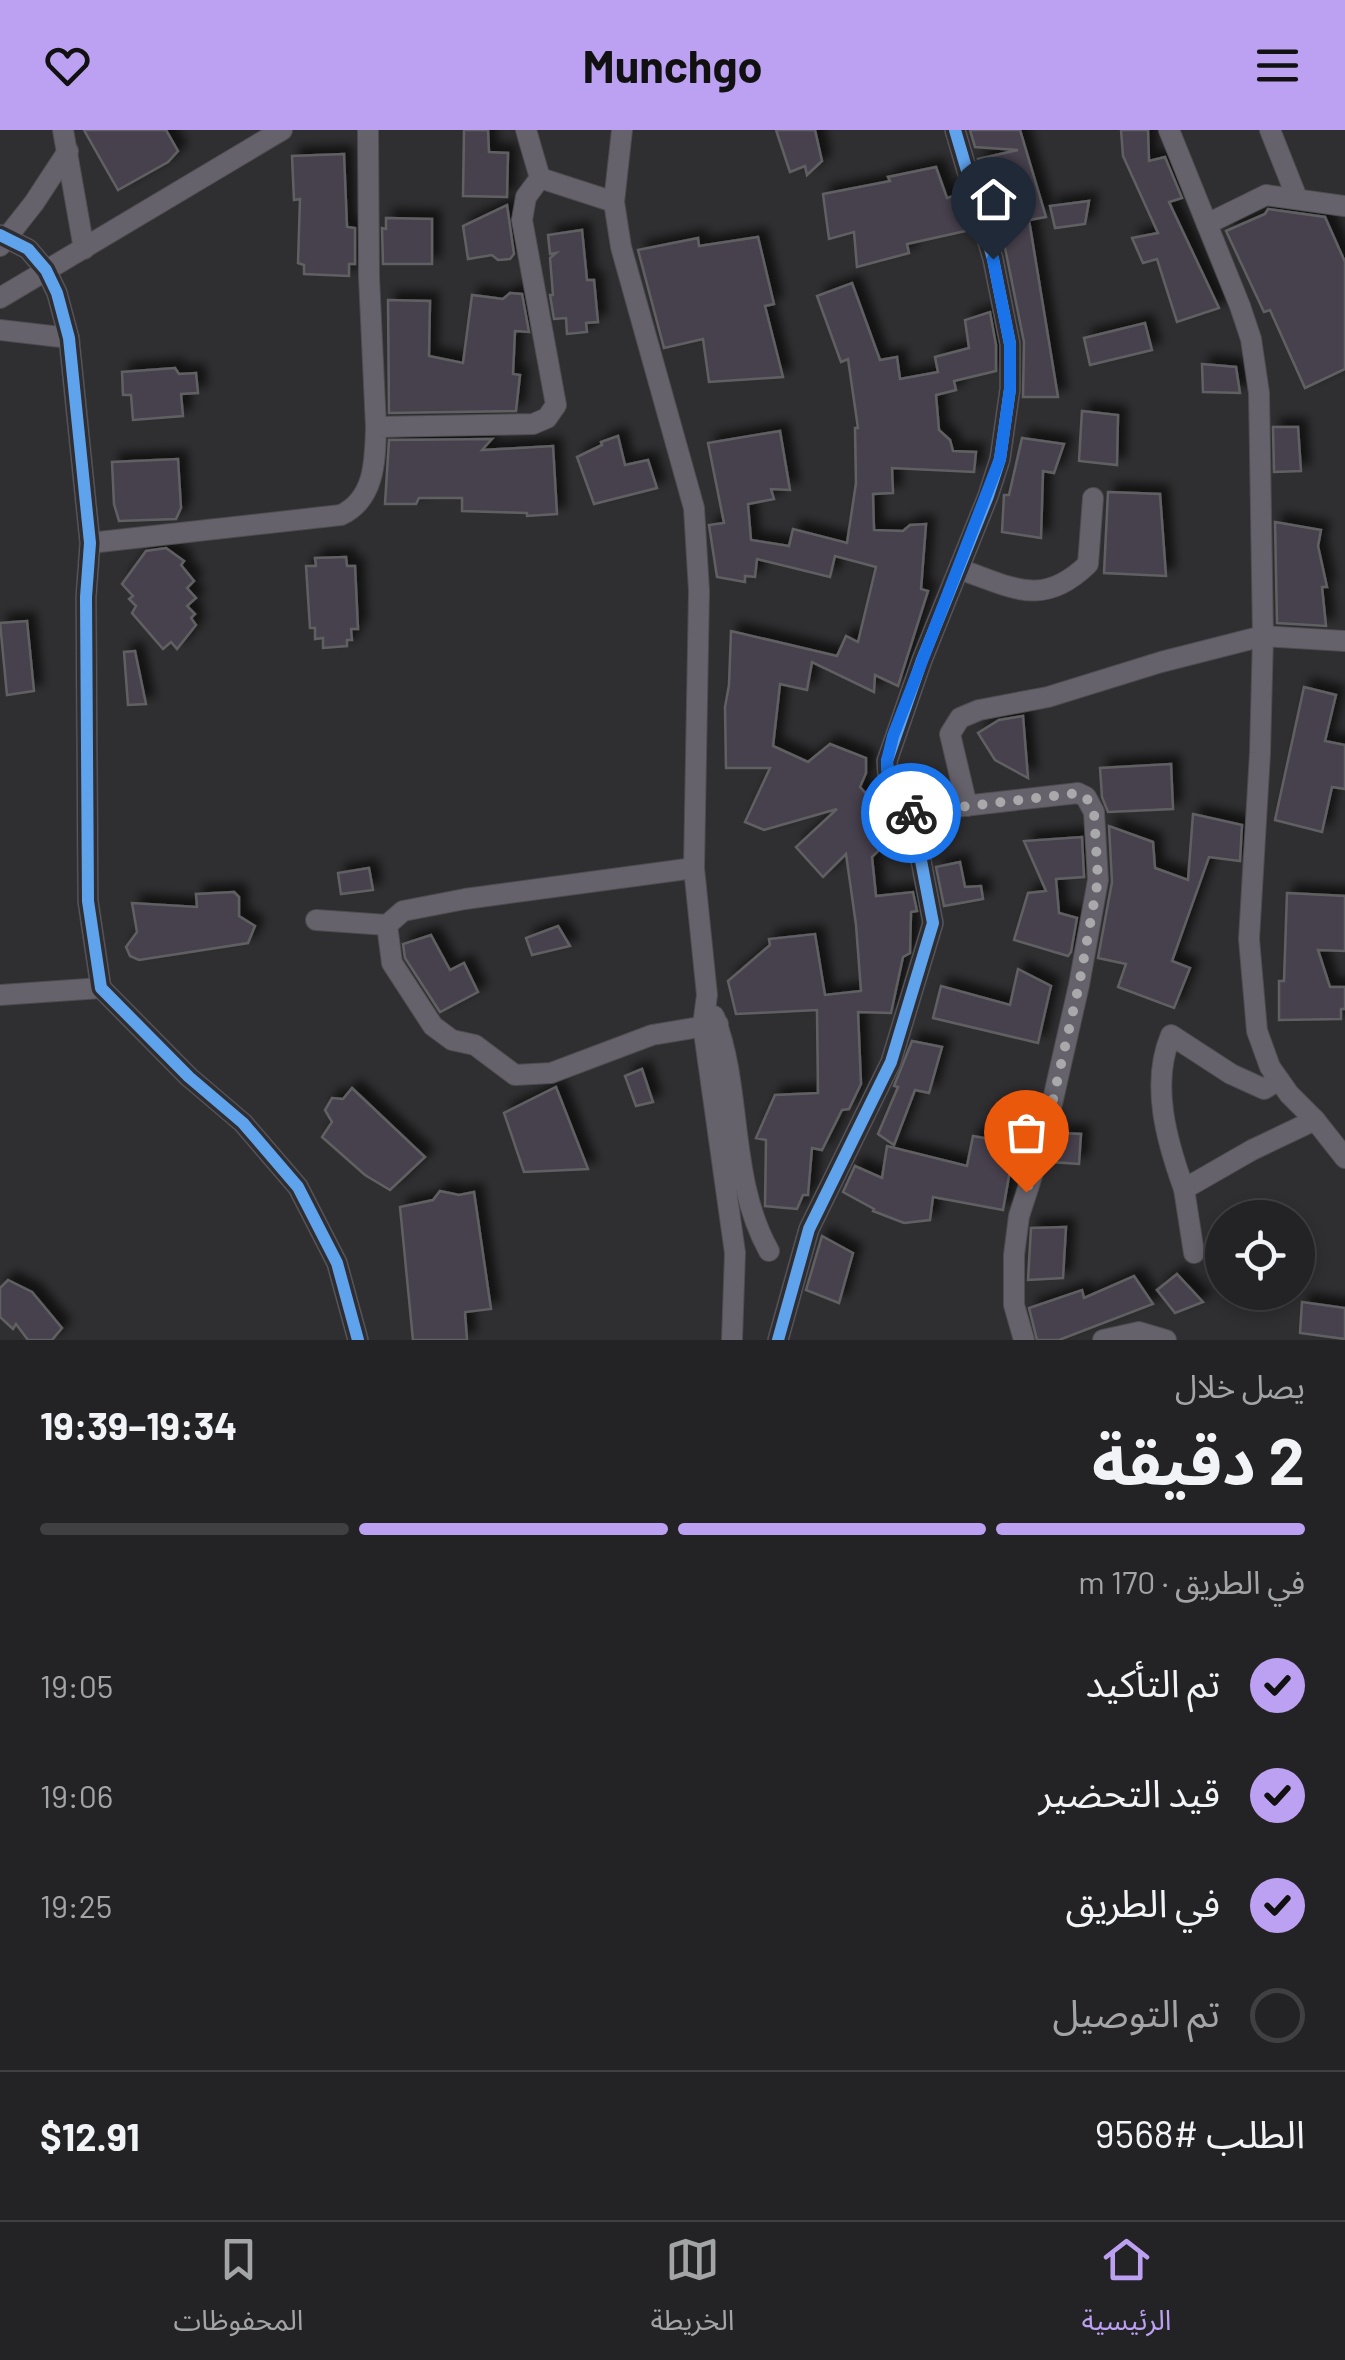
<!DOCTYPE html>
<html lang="ar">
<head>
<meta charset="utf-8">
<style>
  body { margin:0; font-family:Barlow,"Noto Sans Arabic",sans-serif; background:#2f2f31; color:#f1f3f6; direction:rtl; height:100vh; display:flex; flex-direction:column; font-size:38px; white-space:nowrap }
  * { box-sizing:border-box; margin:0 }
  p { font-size:32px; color:#a3a4a6 }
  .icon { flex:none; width:55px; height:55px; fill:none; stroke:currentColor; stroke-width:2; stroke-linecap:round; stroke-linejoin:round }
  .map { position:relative; height:1210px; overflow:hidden; direction:ltr }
  .drawer { display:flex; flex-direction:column; background:#232224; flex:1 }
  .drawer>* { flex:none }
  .controls { position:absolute; left:1205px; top:1070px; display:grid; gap:20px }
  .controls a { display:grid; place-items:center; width:110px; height:110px; border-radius:50%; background:#232224; box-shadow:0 5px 15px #0003,0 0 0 2px #403f41; font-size:50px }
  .pin { position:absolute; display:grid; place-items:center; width:85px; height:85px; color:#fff; margin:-102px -42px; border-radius:50% 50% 50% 0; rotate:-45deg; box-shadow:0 0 10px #0007 }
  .pin .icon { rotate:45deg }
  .courier { position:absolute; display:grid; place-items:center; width:100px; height:100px; margin:-50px; border:8px solid #1a73e8; border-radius:50%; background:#fff; color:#222; box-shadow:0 2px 12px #0007 }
  .summary em { font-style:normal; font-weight:700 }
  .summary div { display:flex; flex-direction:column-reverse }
  .summary { display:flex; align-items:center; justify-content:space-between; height:170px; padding:0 40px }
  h1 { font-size:65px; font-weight:700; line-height:75px }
  .bar { display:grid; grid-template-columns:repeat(4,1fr); gap:15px 10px; align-content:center; height:120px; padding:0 40px }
  .bar i { height:12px; border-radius:8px; background:#403f41 }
  .bar .on { background:#bca0f2 }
  .bar p { grid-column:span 4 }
  .line { display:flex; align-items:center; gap:25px; padding:0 40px; border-top:2px solid #403f41 }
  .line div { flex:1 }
  ol { padding:0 40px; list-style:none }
  li { display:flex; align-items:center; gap:30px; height:110px }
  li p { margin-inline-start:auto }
  li .icon { padding:10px; border-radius:50%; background:#bca0f2; color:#111; stroke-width:4 }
  li:last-child { color:#a3a4a6 }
  li i { width:55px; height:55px; border:5px solid #403f41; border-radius:50% }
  header { display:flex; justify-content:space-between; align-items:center; height:130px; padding:0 40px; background:#bca0f2; color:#111; font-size:45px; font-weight:700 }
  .tab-bar { display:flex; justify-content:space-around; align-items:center; height:140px; border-top:2px solid #403f41; background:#232224; font-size:28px; color:#a3a4a6 }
  .tab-bar a { display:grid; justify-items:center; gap:5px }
  .tab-bar .on { color:#bca0f2 }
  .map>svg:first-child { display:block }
  .building { fill:#47414d; stroke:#616162; stroke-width:2.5; filter:url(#shadow) }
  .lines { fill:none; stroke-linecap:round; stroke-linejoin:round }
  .minor-casing { stroke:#4d4c4e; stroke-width:22 }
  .minor { stroke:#66626c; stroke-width:20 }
  .cycleway-casing { stroke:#2e2d31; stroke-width:19 }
  .cycleway { stroke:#60a3ed; stroke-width:12 }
  .done { stroke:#a9a8aa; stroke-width:10; stroke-dasharray:0 18 }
  .route { stroke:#1a73e8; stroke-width:12 }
</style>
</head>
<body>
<header><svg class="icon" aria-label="menu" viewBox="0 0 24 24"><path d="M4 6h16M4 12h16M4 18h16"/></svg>Munchgo<svg class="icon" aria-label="heart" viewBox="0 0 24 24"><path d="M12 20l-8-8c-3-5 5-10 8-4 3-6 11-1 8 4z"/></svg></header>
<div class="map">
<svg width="1345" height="1210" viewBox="0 0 1345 1210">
  <defs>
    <filter id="shadow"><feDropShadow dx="8" dy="-8" stdDeviation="5" flood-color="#0009"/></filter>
  </defs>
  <rect width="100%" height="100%" fill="#2f2e30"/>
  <g class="building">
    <path d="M 84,0 L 166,0 L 178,21 L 168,32 L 118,60 Z"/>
    <path d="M 464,0 L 488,0 L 489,22 L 508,23 L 507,67 L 463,66 Z"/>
    <path d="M 776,0 L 815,0 L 822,31 L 807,45 L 805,36 L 790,42 Z"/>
    <path d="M 970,0 L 1020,0 L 1046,87 L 1029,90 L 1058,267 L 1023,267 L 1024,212 L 1003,108 L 978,29 L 1018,20 L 975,17 Z"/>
    <path d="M 1121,0 L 1148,0 L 1149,31 L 1165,27 L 1182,68 L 1169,72 L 1219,178 L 1177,192 L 1157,129 L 1143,133 L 1132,108 L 1158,103 L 1123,26 Z"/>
    <path d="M 344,24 L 347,97 L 355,98 L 355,134 L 349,134 L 349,146 L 304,144 L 304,135 L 298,133 L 300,69 L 294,70 L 292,26 Z"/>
    <path d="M 936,37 L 947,68 L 960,64 L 970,100 L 907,114 L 909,123 L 857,137 L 854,102 L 829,109 L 823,64 L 890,51 L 888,47 Z"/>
    <path d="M 1089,71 L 1085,94 L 1055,98 L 1050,76 Z"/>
    <path d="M 507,75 L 514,124 L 510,129 L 498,130 L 492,125 L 468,129 L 463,96 Z"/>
    <path d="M 1268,79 L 1325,87 L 1345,132 L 1345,239 L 1305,258 L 1270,180 L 1264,182 L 1226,101 L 1265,84 Z"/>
    <path d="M 386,88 L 432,89 L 432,134 L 383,134 L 382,98 L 386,99 Z"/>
    <path d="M 582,100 L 587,150 L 594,150 L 598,192 L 586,193 L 587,202 L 567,204 L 566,188 L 554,189 L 550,165 L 553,165 L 550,128 L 556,123 L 550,124 L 548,105 Z"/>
    <path d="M 758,107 L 774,174 L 765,176 L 783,247 L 709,252 L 703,209 L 664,218 L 638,120 L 698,108 L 699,116 Z"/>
    <path d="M 852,153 L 880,230 L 897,227 L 900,249 L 938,242 L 935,227 L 969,218 L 965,190 L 990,182 L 996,215 L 996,241 L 954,251 L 956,260 L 936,265 L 939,300 L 950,310 L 953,321 L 976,322 L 974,342 L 892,338 L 893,363 L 873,364 L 874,400 L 903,401 L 910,395 L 926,394 L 921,459 L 928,461 L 898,556 L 875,545 L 874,562 L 812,532 L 807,560 L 780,554 L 773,616 L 808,632 L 830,614 L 866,628 L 866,643 L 860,657 L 888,687 L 894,698 L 887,704 L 891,708 L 872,727 L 876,766 L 913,762 L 917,781 L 911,782 L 910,823 L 903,827 L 891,883 L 858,882 L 861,954 L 849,979 L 842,980 L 822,1020 L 812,1018 L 808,1065 L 803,1065 L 797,1079 L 765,1076 L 766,1010 L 756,1008 L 775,965 L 818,963 L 817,880 L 736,884 L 728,851 L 770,815 L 769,809 L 815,804 L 825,865 L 861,861 L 856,795 L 846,724 L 823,747 L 796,717 L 837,679 L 764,700 L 745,692 L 770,638 L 726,638 L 725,577 L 729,555 L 731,501 L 837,526 L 846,506 L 858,512 L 876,437 L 835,426 L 830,447 L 757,429 L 755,447 L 745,446 L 745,452 L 717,447 L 709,395 L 724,393 L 708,313 L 780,301 L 790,360 L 771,359 L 774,369 L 748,374 L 751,410 L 789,416 L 793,399 L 847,413 L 856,353 L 855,298 L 858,298 L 848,229 L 841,232 L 817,166 Z"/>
    <path d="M 510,163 L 522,164 L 529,202 L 515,201 L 513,244 L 520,245 L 516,281 L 389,283 L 388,170 L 430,171 L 429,226 L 463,233 L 472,165 L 503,169 Z"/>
    <path d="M 1145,193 L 1152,220 L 1090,235 L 1084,208 Z"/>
    <path d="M 1202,234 L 1236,237 L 1240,263 L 1203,262 Z"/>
    <path d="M 175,238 L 179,244 L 196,243 L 198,263 L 181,264 L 183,286 L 133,290 L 131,265 L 123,265 L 122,242 Z"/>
    <path d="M 1082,281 L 1118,285 L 1117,335 L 1079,331 Z"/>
    <path d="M 1273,297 L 1298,297 L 1301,341 L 1274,342 Z"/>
    <path d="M 618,306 L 625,335 L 648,330 L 657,358 L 594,374 L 577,327 L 602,315 L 601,312 Z"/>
    <path d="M 1022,308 L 1064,314 L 1054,343 L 1043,341 L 1041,408 L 1002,402 L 1004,365 L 1009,365 Z"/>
    <path d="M 492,309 L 482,320 L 553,316 L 557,384 L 527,386 L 527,383 L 462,381 L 462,368 L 419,368 L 416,374 L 385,374 L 389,310 Z"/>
    <path d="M 178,329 L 181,378 L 176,389 L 119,391 L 114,374 L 112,332 Z"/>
    <path d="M 1108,362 L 1160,364 L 1166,446 L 1104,443 Z"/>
    <path d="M 1275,392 L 1321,400 L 1318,416 L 1327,457 L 1322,457 L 1326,496 L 1277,493 Z"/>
    <path d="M 166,418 L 184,431 L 181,435 L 194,451 L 187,458 L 196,468 L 187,476 L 195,484 L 191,488 L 196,495 L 177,519 L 171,512 L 163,519 L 132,483 L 136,476 L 129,469 L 133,466 L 122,454 L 146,421 Z"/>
    <path d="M 346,427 L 347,436 L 355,436 L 358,499 L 351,499 L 352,510 L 347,510 L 347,516 L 323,518 L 323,508 L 315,509 L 315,498 L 310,498 L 306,436 L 316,436 L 315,428 Z"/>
    <path d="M 27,491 L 34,561 L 7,565 L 0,493 Z"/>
    <path d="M 135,521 L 146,574 L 128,575 L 124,522 Z"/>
    <path d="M 1304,557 L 1336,565 L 1325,611 L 1345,615 L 1345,659 L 1332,657 L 1322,702 L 1275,690 Z"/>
    <path d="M 1023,586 L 1028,648 L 995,630 L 978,603 L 999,590 Z"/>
    <path d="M 1171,634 L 1173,679 L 1108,682 L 1102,667 L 1100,638 Z"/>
    <path d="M 1193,684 L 1242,695 L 1240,731 L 1209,727 L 1172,831 L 1190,838 L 1174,878 L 1118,857 L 1126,834 L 1098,828 L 1112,752 L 1109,696 L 1153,712 L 1155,738 L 1188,750 Z"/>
    <path d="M 1082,707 L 1084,747 L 1056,749 L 1059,783 L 1077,788 L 1071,822 L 1068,826 L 1014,810 L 1028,763 L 1046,761 L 1024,711 Z"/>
    <path d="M 960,732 L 965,757 L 981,756 L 983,769 L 944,776 L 936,737 Z"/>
    <path d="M 369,738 L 373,760 L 341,764 L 338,743 Z"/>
    <path d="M 234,762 L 239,767 L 239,786 L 255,796 L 248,813 L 139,830 L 130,826 L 126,817 L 137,802 L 132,773 L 197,777 L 196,764 Z"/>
    <path d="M 1287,763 L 1345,766 L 1345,821 L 1318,820 L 1330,857 L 1345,857 L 1345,879 L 1341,879 L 1341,889 L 1279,890 L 1279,851 L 1284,851 Z"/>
    <path d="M 558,796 L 570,816 L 532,825 L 526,808 Z"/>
    <path d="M 431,805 L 450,840 L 464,833 L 478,862 L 440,882 L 405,828 L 403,814 Z"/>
    <path d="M 1018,839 L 1051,856 L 1038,913 L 933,888 L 941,856 L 1010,875 Z"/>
    <path d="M 912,911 L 942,917 L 929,963 L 915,960 L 894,1015 L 878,1004 L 898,957 L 894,956 Z"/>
    <path d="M 642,939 L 653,972 L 636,976 L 625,946 Z"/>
    <path d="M 556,957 L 588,1039 L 524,1042 L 504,983 Z"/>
    <path d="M 352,958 L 425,1027 L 390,1060 L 365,1045 L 322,1007 L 332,992 L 325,980 L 332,968 L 343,969 Z"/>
    <path d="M 1060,1003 L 1081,1004 L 1079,1034 L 1051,1032 Z"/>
    <path d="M 973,1006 L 1027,1016 L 1023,1030 L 1012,1029 L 1003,1080 L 933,1067 L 930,1090 L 904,1093 L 873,1081 L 874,1079 L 843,1062 L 855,1036 L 882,1048 L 887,1016 L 967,1036 Z"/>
    <path d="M 440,1061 L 459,1065 L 474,1062 L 491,1179 L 465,1182 L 467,1210 L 413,1210 L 400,1077 L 433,1070 Z"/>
    <path d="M 1066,1097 L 1063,1148 L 1028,1150 L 1031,1098 Z"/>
    <path d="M 822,1106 L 853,1123 L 839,1173 L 806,1160 Z"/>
    <path d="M 1177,1144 L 1203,1172 L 1175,1183 L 1157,1160 Z"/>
    <path d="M 1134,1146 L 1153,1174 L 1059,1210 L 1037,1210 L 1029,1178 L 1082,1160 L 1084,1168 Z"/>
    <path d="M 8,1150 L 32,1162 L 62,1198 L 52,1210 L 28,1210 L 16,1194 L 13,1199 L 0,1187 L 0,1158 Z"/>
    <path d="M 1302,1172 L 1345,1178 L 1345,1209 L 1300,1203 Z"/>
  </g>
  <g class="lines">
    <defs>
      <g id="minor">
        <path d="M 63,0 L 84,119"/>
        <path d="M 368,0 L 369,147 L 376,297"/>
        <path d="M 526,0 L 540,48"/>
        <path d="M 622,0 L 614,72 L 621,117 L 694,378 L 699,461 L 694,738 L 707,865 L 703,895 L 735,1123 L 732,1210"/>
        <path d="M 1169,0 L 1240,176 L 1251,209 L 1259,263 L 1263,506 L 1260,623 L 1249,809 L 1257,901 L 1270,937 L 1289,964 L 1315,990 L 1345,1028"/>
        <path d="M 1270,0 L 1297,68"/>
        <path d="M 540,48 L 614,72"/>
        <path d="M 1207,94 L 1266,65 L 1345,76"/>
        <path d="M 0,105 L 28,119 L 46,140 L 57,163 L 69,208 L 90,413 L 86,467 L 88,771 L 101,858 L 189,947 L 243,993 L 298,1057 L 337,1133 L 358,1210"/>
        <path d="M 0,116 L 34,73 L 68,21"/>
        <path d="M 0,168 L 282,0"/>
        <path d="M 0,200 L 69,208"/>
        <path d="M 90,413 L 341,385 C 375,369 375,331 376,297 L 533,294 L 547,288 L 556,275 L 522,90 L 526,67 L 540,48"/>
        <path d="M 959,439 C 1012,457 1042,479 1088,434 L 1093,368"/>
        <path d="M 967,676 L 950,604 L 960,588 L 979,580 L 1048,567 L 1161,532 L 1263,506 L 1345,511"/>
        <path d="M 902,683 L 1078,663 L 1086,667 L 1094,682 L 1098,750 L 1079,855 L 1044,1009 L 1019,1086 L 1014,1125 L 1014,1175 L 1024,1210"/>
        <path d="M 694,738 L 465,769 L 403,781 L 387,795 L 392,833 L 433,896 L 452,910 L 475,915 L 515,945 L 551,943 L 652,905 L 718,894"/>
        <path d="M 316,790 L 387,795"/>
        <path d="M 0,865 L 101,858"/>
        <path d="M 714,886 C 743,960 728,1048 769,1121"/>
        <path d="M 1279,950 L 1264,959 L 1231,944 L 1171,905 C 1150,954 1167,1012 1184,1059 L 1252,1020 L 1315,990"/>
        <path d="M 1184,1059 L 1194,1123"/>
        <path d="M 778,1210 L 809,1099 L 891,932 L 933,793 L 918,715 L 889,659 L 887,631 L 922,530 L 988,366 L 1000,329 L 1010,259 L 1010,214 L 993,129 L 955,0"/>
        <path d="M 1103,1210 L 1139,1202 L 1166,1210"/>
      </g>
    </defs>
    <use href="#minor" class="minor-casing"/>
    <use href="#minor" class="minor"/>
    <defs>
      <g id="cycleway">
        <path d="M 0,105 L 28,119 L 46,140 L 57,163 L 69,208 L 90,413 L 86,467 L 88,771 L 101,858 L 189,947 L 243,993 L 298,1057 L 337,1133 L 358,1210"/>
        <path d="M 778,1210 L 809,1099 L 891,932 L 933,793 L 918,715 L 889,659 L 887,631 L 922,530 L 988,366 L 1000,329 L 1010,259 L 1010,214 L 993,129 L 955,0"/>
      </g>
    </defs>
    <use href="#cycleway" class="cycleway-casing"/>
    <use href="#cycleway" class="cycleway"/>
  </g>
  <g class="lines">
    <path class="done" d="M 911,683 L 1078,663 L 1086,667 L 1094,682 L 1098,750 L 1079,855 L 1044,1009 L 1026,1062"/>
    <path class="route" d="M 911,683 L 902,684 L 888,652 L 887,631 L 893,606 L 1000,329 L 1010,259 L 1010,214 L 993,129"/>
  </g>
</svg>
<div class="controls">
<a><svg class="icon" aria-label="locate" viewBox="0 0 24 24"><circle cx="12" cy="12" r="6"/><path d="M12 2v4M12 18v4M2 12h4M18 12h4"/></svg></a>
</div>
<div class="pin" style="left:1026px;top:1062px;background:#ea580c"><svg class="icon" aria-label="bag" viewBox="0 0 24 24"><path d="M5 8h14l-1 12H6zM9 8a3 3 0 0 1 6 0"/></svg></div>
<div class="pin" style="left:993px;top:129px;background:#1f2937"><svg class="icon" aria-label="home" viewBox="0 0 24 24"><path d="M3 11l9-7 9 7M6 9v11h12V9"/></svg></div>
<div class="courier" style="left:911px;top:683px"><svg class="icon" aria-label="bike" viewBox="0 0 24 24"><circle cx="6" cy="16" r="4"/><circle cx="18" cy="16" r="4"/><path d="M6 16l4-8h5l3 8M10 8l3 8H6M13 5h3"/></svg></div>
</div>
<section class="drawer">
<div class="summary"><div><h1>2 دقيقة</h1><p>يصل خلال</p></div><em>19:34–19:39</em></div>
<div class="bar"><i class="on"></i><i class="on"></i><i class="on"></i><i></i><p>في الطريق · 170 m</p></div>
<ol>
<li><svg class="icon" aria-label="check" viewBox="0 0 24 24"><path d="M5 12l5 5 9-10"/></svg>تم التأكيد<p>19:05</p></li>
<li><svg class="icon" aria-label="check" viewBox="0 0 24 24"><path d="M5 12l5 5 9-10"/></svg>قيد التحضير<p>19:06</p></li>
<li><svg class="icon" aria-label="check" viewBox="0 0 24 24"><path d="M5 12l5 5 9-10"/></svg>في الطريق<p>19:25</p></li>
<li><i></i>تم التوصيل</li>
</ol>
<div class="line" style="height:130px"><div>الطلب #9568</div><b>$12.91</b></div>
</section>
<nav class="tab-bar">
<a class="on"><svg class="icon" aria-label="home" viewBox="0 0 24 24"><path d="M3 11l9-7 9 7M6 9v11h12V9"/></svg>الرئيسية</a>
<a><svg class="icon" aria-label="map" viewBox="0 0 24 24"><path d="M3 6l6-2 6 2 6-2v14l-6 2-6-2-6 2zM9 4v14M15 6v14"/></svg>الخريطة</a>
<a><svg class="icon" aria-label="saved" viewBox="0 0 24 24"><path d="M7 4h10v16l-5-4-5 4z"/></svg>المحفوظات</a>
</nav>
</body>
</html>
